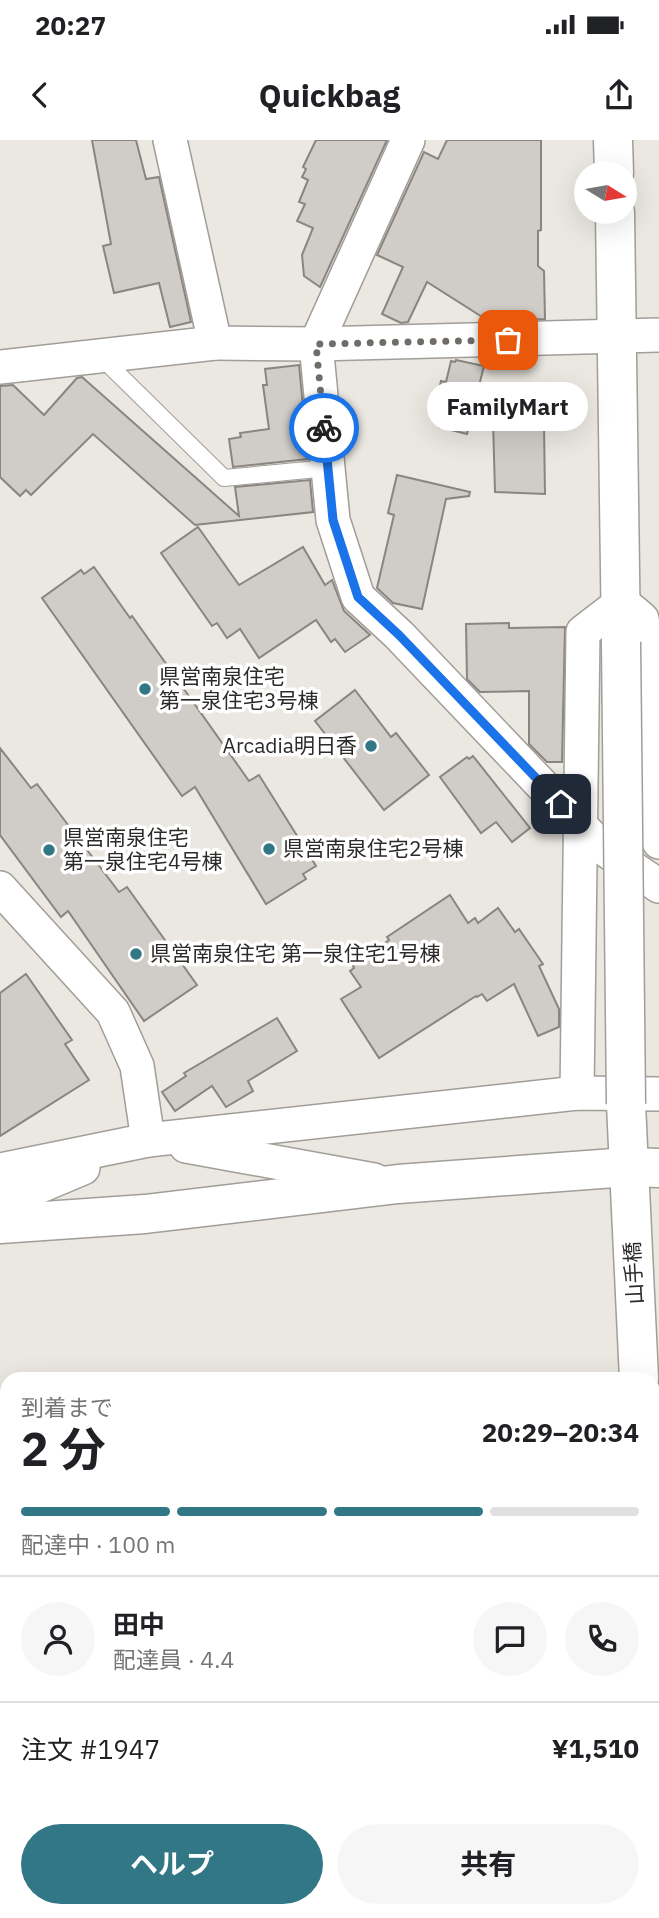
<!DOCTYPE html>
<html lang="ja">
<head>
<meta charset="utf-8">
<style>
  body { margin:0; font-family:"IBM Plex Sans","Noto Sans JP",sans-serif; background:#f6f6f6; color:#202124; height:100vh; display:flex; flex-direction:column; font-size:26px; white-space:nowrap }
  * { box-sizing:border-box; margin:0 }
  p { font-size:23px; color:#757577 }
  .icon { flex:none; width:38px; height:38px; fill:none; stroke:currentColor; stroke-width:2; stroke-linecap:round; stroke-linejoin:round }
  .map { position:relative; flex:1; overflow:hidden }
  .sheet { position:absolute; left:0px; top:1232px; width:660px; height:546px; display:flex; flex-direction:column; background:#fff; border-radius:21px 21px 0 0; box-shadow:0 7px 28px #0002 }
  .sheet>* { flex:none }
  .needle { width:46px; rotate:101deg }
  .controls { position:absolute; left:574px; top:21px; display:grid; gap:14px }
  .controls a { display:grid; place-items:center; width:63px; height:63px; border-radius:50%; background:#fff; box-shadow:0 7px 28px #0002; font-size:35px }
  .pin { position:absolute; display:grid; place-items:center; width:60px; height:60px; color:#fff; margin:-30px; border-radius:14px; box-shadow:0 4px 10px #0006 }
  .courier { position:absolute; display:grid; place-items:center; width:70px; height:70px; margin:-35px; border:5px solid #1a73e8; border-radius:50%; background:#fff; color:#222; box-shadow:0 2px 9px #0007 }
  .bubble { position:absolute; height:49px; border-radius:24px; background:#fff; box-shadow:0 7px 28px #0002; font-size:23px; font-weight:700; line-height:49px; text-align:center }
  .headline em { font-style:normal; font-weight:700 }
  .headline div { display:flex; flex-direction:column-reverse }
  .headline { display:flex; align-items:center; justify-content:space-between; height:119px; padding:0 21px }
  h1 { font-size:46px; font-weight:700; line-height:52px }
  .bar { display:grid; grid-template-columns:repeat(4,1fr); gap:10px 7px; align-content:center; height:84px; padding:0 21px }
  .bar i { height:9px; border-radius:5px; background:#e0e0e0 }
  .bar .on { background:#327785 }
  .bar p { grid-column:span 4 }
  .line { display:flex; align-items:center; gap:18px; padding:0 21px; border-top:2px solid #e0e0e0 }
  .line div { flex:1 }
  .round { display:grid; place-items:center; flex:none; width:74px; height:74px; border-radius:37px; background:#f6f6f6 }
  .cta { display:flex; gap:14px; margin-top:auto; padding:14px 21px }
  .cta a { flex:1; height:80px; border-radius:42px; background:#327785; color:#fff; font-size:28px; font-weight:700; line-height:80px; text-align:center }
  .cta a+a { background:#f6f6f6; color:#202124 }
  .status { display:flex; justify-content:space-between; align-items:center; height:49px; padding:0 35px; background:#fff; direction:ltr }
  .status svg { height:19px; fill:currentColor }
  header { display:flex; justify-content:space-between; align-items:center; height:91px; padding:0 21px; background:#fff; font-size:32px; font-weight:700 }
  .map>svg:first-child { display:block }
  .water { fill:#90bec9 }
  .building { fill:#d0ccc7; stroke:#898681; stroke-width:2 }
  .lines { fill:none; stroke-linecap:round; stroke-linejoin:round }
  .lane-casing { stroke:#a19d98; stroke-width:18 }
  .street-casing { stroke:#a19d98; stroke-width:36 }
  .secondary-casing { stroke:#a19d98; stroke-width:41 }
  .lane { stroke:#fff; stroke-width:16 }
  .street { stroke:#fff; stroke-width:33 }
  .secondary { stroke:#fff; stroke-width:38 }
  .secondary-bridge-casing { stroke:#a19d98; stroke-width:41; stroke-linecap:butt }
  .secondary-bridge { stroke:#fff; stroke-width:38 }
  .done { stroke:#706d69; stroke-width:7; stroke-dasharray:0 12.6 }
  .route { stroke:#1a73e8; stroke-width:9 }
  .poi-dot { fill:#327785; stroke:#fff; stroke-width:2.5 }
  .labels { text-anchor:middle; stroke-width:7; stroke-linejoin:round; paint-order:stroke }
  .poi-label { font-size:21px; fill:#2d2b29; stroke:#fff; text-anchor:start }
  .street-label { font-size:21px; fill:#2d2b29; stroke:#fff }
</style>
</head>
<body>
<div class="status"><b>20:27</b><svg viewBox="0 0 49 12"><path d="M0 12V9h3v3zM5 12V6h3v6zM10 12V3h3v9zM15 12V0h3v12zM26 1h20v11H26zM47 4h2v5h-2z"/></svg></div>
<header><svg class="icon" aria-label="back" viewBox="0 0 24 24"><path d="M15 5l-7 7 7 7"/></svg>Quickbag<svg class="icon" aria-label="share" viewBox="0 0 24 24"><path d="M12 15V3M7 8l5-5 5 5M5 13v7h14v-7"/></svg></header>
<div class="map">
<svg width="659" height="1778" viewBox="0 0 659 1778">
  <rect width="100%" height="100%" fill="#ebe7e1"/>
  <path class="water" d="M 653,1434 L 659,1434 L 659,1778 L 0,1778 L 0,1489 L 7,1488 L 7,1771 L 653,1771 Z"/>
  <g class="building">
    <path d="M 92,0 L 136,0 L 146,39 L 159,37 L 191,182 L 170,187 L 159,143 L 114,153 L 103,106 L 111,104 Z"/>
    <path d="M 316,0 L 387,0 L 320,147 L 304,136 L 302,115 L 313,88 L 297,81 L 305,64 L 299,62 L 308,40 L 302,37 L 306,29 L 303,27 Z"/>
    <path d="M 447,0 L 541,0 L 541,90 L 538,91 L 538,126 L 544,131 L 545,179 L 487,180 L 427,142 L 408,182 L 401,183 L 382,174 L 403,127 L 377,115 L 424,12 L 438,19 Z"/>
    <path d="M 456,220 L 484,226 L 467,294 L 439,287 L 444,265 L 436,263 L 441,241 L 446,242 L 451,221 L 455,222 Z"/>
    <path d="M 299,225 L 308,319 L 233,327 L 229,299 L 241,297 L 240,293 L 269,289 L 263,245 L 267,245 L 265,229 Z"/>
    <path d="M 82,237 L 239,376 L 235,347 L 310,340 L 313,372 L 195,385 L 93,294 L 31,355 L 26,350 L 20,356 L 0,337 L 0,246 L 13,245 L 44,275 L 77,238 Z"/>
    <path d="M 521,280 L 521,287 L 544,286 L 545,354 L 495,352 L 493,281 Z"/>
    <path d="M 397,335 L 470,352 L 469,356 L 446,359 L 422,469 L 393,463 L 377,448 L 394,375 L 388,373 Z"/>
    <path d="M 198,387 L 239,445 L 303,407 L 325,445 L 332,440 L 344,471 L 370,495 L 345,512 L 335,499 L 331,502 L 316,480 L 259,518 L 240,489 L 227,498 L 217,483 L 212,486 L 161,413 Z"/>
    <path d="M 94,427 L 130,478 L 132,476 L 167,525 L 249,641 L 259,635 L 316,726 L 303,734 L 306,739 L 266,764 L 195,647 L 182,656 L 42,458 L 81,430 L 84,434 Z"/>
    <path d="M 509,483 L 509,488 L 565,487 L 562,622 L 547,622 L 529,604 L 529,551 L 480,552 L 467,539 L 466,484 Z"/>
    <path d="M 355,550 L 391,597 L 396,593 L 429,635 L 384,670 L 315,581 Z"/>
    <path d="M 0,608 L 31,648 L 37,644 L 119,752 L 127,747 L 197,845 L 144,881 L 68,771 L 61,777 L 0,695 Z"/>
    <path d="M 473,616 L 530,688 L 512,702 L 496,682 L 481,693 L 440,637 L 467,617 L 469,619 Z"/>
    <path d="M 450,755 L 468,783 L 475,778 L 478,783 L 498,768 L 515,792 L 519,789 L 543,824 L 539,826 L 559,869 L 559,887 L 538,896 L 514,844 L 487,861 L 482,854 L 477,857 L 476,856 L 379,918 L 341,859 L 361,847 L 350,831 L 354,828 L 353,826 L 389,800 L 387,797 Z"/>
    <path d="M 26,834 L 72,900 L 65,904 L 89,940 L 0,996 L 0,853 Z"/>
    <path d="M 277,878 L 297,911 L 248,941 L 253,951 L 226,967 L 212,946 L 175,971 L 162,952 L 186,936 L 184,933 Z"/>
  </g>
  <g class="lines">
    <defs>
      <path id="lane" d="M 101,217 L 224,338 L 328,328"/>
      <g id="street">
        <path d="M 170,0 L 215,203 L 316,204 L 659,195"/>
        <path d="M 408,0 L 316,204 L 333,380 L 358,457 L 399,495 L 600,706 L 659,746"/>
        <path d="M 0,227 L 215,203"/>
        <path d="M 0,748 L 113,872 L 137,926 L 148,1000"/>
        <path d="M 577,953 L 583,492 L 622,462 L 642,479 L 649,512 L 659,702"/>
        <path d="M 186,1006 L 374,1040"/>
        <path d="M 0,1030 L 148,1000 L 577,953 L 659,954"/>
        <path d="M 0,1063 L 83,1028"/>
      </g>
      <g id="secondary">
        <path d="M 613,0 L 614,33"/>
        <path d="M 615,72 L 621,502"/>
        <path d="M 626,964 L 639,1239"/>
        <path d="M 0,1084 L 145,1074 L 398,1044 L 628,1027 L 659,1028"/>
        <path d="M 653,1507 L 659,1629"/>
      </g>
    </defs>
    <use href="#lane" class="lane-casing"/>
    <use href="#street" class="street-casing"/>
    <use href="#secondary" class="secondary-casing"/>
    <use href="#lane" class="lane"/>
    <use href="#street" class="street"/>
    <use href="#secondary" class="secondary"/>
    <defs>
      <path id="secondary-bridge" d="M 621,502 L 626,964"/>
    </defs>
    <use href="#secondary-bridge" class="secondary-bridge-casing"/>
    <use href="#secondary-bridge" class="secondary-bridge"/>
  </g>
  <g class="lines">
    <path class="done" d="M 324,288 L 316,204 L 508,200"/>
    <path class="route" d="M 324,288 L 333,380 L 358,457 L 399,495 L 561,664"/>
  </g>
  <g class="poi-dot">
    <circle cx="145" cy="549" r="7"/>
    <circle cx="371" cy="606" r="7"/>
    <circle cx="269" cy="709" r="7"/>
    <circle cx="49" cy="710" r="7"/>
    <circle cx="136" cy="814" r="7"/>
  </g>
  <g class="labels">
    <g class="poi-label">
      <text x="159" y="544">県営南泉住宅<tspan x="159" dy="24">第一泉住宅3号棟</tspan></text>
      <text x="357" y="613" text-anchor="end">Arcadia明日香</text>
      <text x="63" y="705">県営南泉住宅<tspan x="63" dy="24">第一泉住宅4号棟</tspan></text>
      <text x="283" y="716">県営南泉住宅2号棟</text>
      <text x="150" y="821">県営南泉住宅 第一泉住宅1号棟</text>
    </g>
    <g class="street-label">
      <text transform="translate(634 1133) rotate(-93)" y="7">山手橋</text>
    </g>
  </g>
</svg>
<div class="controls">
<a><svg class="needle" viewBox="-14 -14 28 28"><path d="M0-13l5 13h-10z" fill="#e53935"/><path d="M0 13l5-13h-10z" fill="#757577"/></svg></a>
</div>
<div class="pin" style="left:508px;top:200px;background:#ea580c"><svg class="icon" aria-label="bag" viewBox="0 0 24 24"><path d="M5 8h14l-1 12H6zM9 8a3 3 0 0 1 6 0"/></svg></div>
<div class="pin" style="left:561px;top:664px;background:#1f2937"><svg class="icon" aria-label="home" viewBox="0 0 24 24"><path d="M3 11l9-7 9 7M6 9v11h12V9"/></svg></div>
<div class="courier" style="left:324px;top:288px"><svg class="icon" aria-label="bike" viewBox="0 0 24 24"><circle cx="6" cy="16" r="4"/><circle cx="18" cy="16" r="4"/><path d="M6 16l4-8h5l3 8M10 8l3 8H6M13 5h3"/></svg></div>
<div class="bubble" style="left:427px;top:242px;width:161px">FamilyMart</div>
<section class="sheet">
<div class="headline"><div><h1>2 分</h1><p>到着まで</p></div><em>20:29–20:34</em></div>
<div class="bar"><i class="on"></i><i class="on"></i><i class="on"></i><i></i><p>配達中 · 100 m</p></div>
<div class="line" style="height:126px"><a class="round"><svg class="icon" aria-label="person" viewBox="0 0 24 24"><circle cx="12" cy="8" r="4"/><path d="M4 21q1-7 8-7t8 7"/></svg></a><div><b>田中</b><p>配達員 · 4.4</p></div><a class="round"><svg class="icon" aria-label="chat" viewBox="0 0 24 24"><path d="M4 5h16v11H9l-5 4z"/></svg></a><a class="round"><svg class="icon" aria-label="phone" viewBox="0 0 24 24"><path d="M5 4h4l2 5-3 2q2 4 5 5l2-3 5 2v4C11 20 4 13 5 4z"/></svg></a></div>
<div class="line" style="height:91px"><div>注文 #1947</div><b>¥1,510</b></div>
<div class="cta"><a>ヘルプ</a><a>共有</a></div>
</section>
</div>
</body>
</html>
